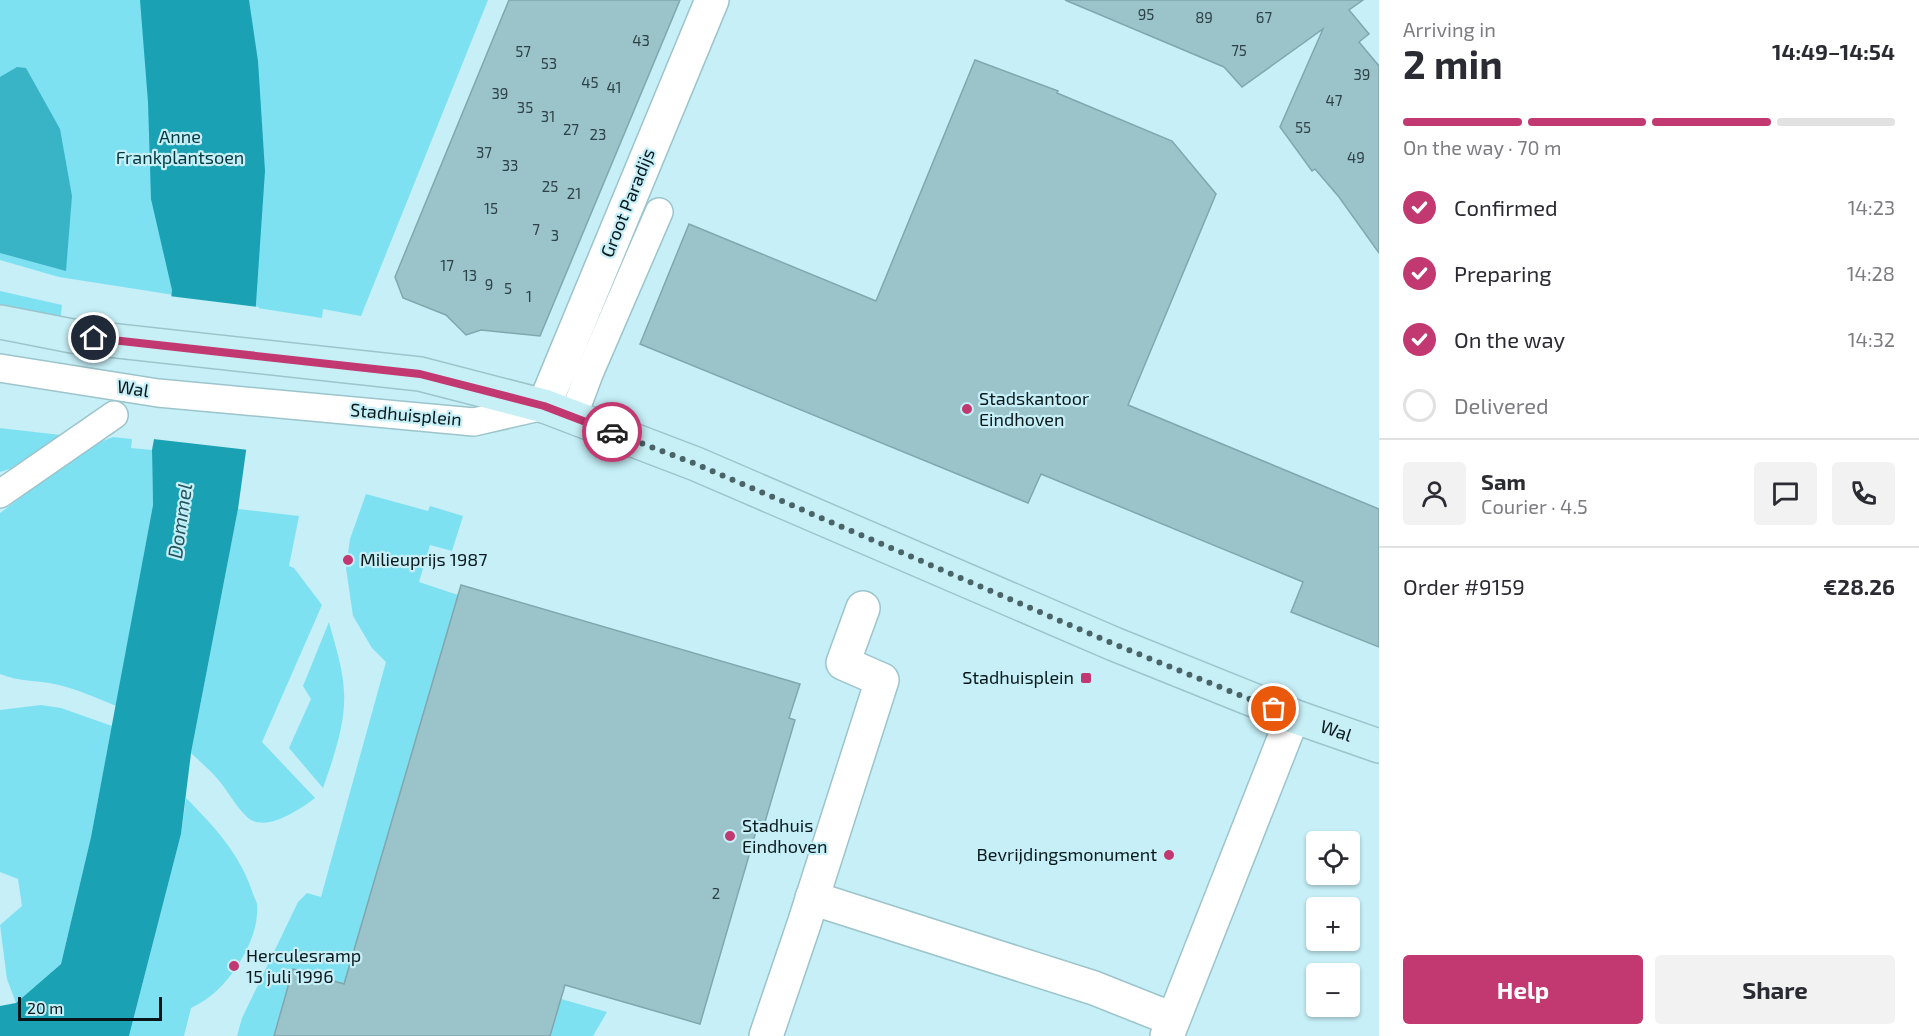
<!DOCTYPE html>
<html lang="en">
<head>
<meta charset="utf-8">
<style>
  body { margin:0; font-family:"Exo 2",sans-serif; background:#f2f2f3; color:#2b2b33; height:100vh; display:flex; flex-direction:column; font-size:22px; white-space:nowrap }
  * { box-sizing:border-box; margin:0 }
  p { font-size:20px; color:#7c7c81 }
  .icon { flex:none; width:33px; height:33px; fill:none; stroke:currentColor; stroke-width:2; stroke-linecap:round; stroke-linejoin:round }
  .map { position:relative; flex:1; overflow:hidden }
  .sheet { display:flex; flex-direction:column; background:#fff; width:540px }
  .sheet>* { flex:none }
  .controls { position:absolute; left:1306px; top:831px; display:grid; gap:12px }
  .controls a { display:grid; place-items:center; width:54px; height:54px; border-radius:6px; background:#fff; box-shadow:0 2px 4px #0004; font-size:30px }
  .scale { position:absolute; left:18px; bottom:15px; width:144px; box-sizing:border-box; padding-left:6px; border:3px solid #08171a; border-top:0; font-size:16px; line-height:21px; white-space:nowrap; color:#08171a; -webkit-text-stroke:4px #c6eff7; paint-order:stroke }
  .pin { position:absolute; display:grid; place-items:center; width:51px; height:51px; color:#fff; margin:-26px; border:3px solid #fff; border-radius:50%; box-shadow:0 2px 6px #0007 }
  .courier { position:absolute; display:grid; place-items:center; width:60px; height:60px; margin:-30px; border:4px solid #c23870; border-radius:50%; background:#fff; color:#222; box-shadow:0 2px 8px #0007 }
  .headline em { font-style:normal; font-weight:700 }
  .headline div { display:flex; flex-direction:column-reverse }
  .headline { display:flex; align-items:center; justify-content:space-between; height:102px; padding:0 24px }
  h1 { font-size:39px; font-weight:700; line-height:45px }
  .bar { display:grid; grid-template-columns:repeat(4,1fr); gap:9px 6px; align-content:center; height:72px; padding:0 24px }
  .bar i { height:8px; border-radius:4px; background:#e1e1e2 }
  .bar .current { background:#c23870 }
  .bar p { grid-column:span 4 }
  .line { display:flex; align-items:center; gap:15px; padding:0 24px; border-top:2px solid #e1e1e2 }
  .line div { flex:1 }
  .round { display:grid; place-items:center; flex:none; width:63px; height:63px; border-radius:6px; background:#f2f2f3 }
  ol { padding:0 24px; list-style:none }
  li { display:flex; align-items:center; gap:18px; height:66px }
  li p { margin-inline-start:auto }
  li .icon { padding:6px; border-radius:50%; background:#c23870; color:#fff; stroke-width:4 }
  li:last-child { color:#7c7c81 }
  li i { width:33px; height:33px; border:3px solid #e1e1e2; border-radius:50% }
  .primary-button { display:flex; gap:12px; margin-top:auto; padding:12px 24px }
  .primary-button a { flex:1; height:69px; border-radius:6px; background:#c23870; color:#fff; font-size:24px; font-weight:700; line-height:69px; text-align:center }
  .primary-button a+a { background:#f2f2f3; color:#2b2b33 }
  main { display:flex; flex:1; min-height:0 }
  .map>svg:first-child { display:block }
  .green { fill:#7ee1f2 }
  .forest { fill:#39b3c6 }
  .water { fill:#1aa1b3 }
  .pier { fill:#c6eff7 }
  .building { fill:#9bc3ca; stroke:#80a7ae; stroke-width:1.5 }
  .lines { fill:none; stroke-linecap:round; stroke-linejoin:round }
  .lane-casing { stroke:#9cc4cb; stroke-width:30 }
  .street-casing { stroke:#9cc4cb; stroke-width:36 }
  .secondary-casing { stroke:#9cc4cb; stroke-width:36 }
  .lane { stroke:#fff; stroke-width:27 }
  .street { stroke:#fff; stroke-width:33 }
  .secondary { stroke:#c7f0f6; stroke-width:33 }
  .done { stroke:#4a6367; stroke-width:6; stroke-dasharray:0 10.8 }
  .route { stroke:#c23870; stroke-width:8 }
  .poi-dot { fill:#c23870; stroke:#c6eff7; stroke-width:2 }
  .labels { text-anchor:middle; stroke-width:4.5; stroke-linejoin:round; paint-order:stroke }
  .number-label { font-size:15px; fill:#2d4246 }
  .park-label { font-size:18px; fill:#003840; stroke:#c6eff7 }
  .street-label { font-size:18px; fill:#08171a; stroke:#c6eff7 }
  .poi-label { font-size:18px; fill:#08171a; stroke:#c6eff7; text-anchor:start }
  .water-label { font-size:20px; font-style:italic; fill:#24565f; stroke:#c6eff7 }
</style>
</head>
<body>
<main>
<div class="map">
<svg width="1379" height="1036" viewBox="0 0 1379 1036">
  <rect width="100%" height="100%" fill="#c6eff7"/>
  <g class="green">
    <path d="M 0,0 L 488,0 L 361,316 L 323,309 L 322,318 L 59,277 L 0,260 Z"/>
    <path d="M 0,291 L 62,305 L 60,323 L 0,314 Z"/>
    <path d="M 0,428 L 69,436 L 13,468 L 0,472 Z"/>
    <path d="M 113,437 L 132,439 L 131,448 L 152,450 L 153,505 L 116,706 C 97,698 79,690 59,685 C 40,680 19,682 0,674 L 0,513 L 90,446 Z"/>
    <path d="M 366,494 L 428,511 L 430,506 L 463,516 L 452,551 L 430,545 L 419,582 L 458,595 L 344,984 L 293,969 L 274,1036 L 237,1036 L 242,1018 L 298,902 L 307,893 L 321,897 L 386,662 L 372,648 L 353,616 L 346,568 L 350,539 Z"/>
    <path d="M 238,509 L 299,516 L 289,566 L 294,568 L 322,605 L 262,742 L 315,798 C 300,809 265,834 247,817 C 235,806 227,789 215,776 C 208,768 199,761 191,753 Z"/>
    <path d="M 329,622 C 335,645 343,668 344,692 C 346,723 333,759 323,788 L 289,748 L 311,699 L 303,686 Z"/>
    <path d="M 41,705 L 61,708 L 112,726 L 91,837 L 61,964 L 16,1003 L 7,979 L 0,925 L 22,906 L 18,879 L 0,872 L 0,710 Z"/>
    <path d="M 186,798 C 213,825 240,854 252,891 C 253,895 256,900 257,904 C 259,925 249,948 238,965 C 226,983 211,999 191,1008 L 184,1036 L 129,1036 L 181,834 Z"/>
    <path d="M 561,999 L 607,1012 L 593,1036 L 550,1036 Z"/>
  </g>
  <path class="forest" d="M 17,67 L 26,68 L 60,129 L 72,196 L 66,271 L 0,253 L 0,77 Z"/>
  <path class="water" d="M 140,0 L 249,0 L 258,61 L 265,171 L 246,451 L 238,509 L 191,753 L 181,834 L 129,1036 L 0,1036 L 0,1006 L 16,1003 L 61,964 L 91,837 L 153,505 L 152,450 L 161,401 L 172,290 L 151,199 L 148,102 Z"/>
  <path class="pier" d="M 169,296 L 259,307 L 249,450 L 153,439 Z"/>
  <g class="building">
    <path d="M 509,0 L 680,0 L 540,336 L 481,330 L 466,335 L 446,315 L 403,298 L 395,277 Z"/>
    <path d="M 1065,0 L 1363,0 L 1349,10 L 1369,34 L 1359,42 L 1379,66 L 1379,253 L 1339,197 L 1315,169 L 1312,171 L 1280,127 L 1323,29 L 1242,87 L 1224,67 Z"/>
    <path d="M 975,60 L 1058,91 L 1057,93 L 1172,141 L 1216,194 L 1128,405 L 1379,509 L 1379,647 L 1291,612 L 1303,582 L 1041,474 L 1028,503 L 640,344 L 689,224 L 876,301 Z"/>
    <path d="M 461,585 L 800,684 L 789,718 L 795,720 L 765,822 L 759,821 L 700,1024 L 565,985 L 550,1036 L 274,1036 L 293,969 L 344,984 Z"/>
  </g>
  <g class="lines">
    <defs>
      <g id="lane">
        <path d="M 0,368 L 158,393 L 474,422 L 544,406"/>
        <path d="M 573,417 L 589,374 L 659,212"/>
        <path d="M 0,494 L 114,415"/>
      </g>
      <g id="street">
        <path d="M 544,406 L 712,0"/>
        <path d="M 812,898 L 1094,988 L 1157,1013 L 1173,1018"/>
        <path d="M 766,1036 L 804,924 L 882,680 L 843,663 L 863,608"/>
        <path d="M 1167,1036 L 1293,716"/>
      </g>
      <path id="secondary" d="M 0,322 L 72,336 L 420,374 L 544,406 L 696,464 L 1114,644 L 1293,716 L 1379,746"/>
    </defs>
    <use href="#lane" class="lane-casing"/>
    <use href="#street" class="street-casing"/>
    <use href="#secondary" class="secondary-casing"/>
    <use href="#lane" class="lane"/>
    <use href="#street" class="street"/>
    <use href="#secondary" class="secondary"/>
  </g>
  <g class="lines">
    <path class="done" d="M 612,432 L 696,464 L 1114,644 L 1274,709"/>
    <path class="route" d="M 94,338 L 420,374 L 544,406 L 612,432"/>
  </g>
  <g class="poi-dot">
    <circle cx="967" cy="409" r="6"/>
    <circle cx="348" cy="560" r="6"/>
    <rect x="1080" y="672" width="12" height="12" rx="3"/>
    <circle cx="730" cy="836" r="6"/>
    <circle cx="1169" cy="855" r="6"/>
    <circle cx="234" cy="966" r="6"/>
  </g>
  <g class="labels">
    <g class="number-label">
      <text x="1146" y="20">95</text>
      <text x="1204" y="23">89</text>
      <text x="1264" y="23">67</text>
      <text x="641" y="46">43</text>
      <text x="1239" y="56">75</text>
      <text x="523" y="57">57</text>
      <text x="549" y="69">53</text>
      <text x="1362" y="80">39</text>
      <text x="590" y="88">45</text>
      <text x="614" y="93">41</text>
      <text x="500" y="99">39</text>
      <text x="1334" y="106">47</text>
      <text x="525" y="113">35</text>
      <text x="548" y="122">31</text>
      <text x="1303" y="133">55</text>
      <text x="571" y="135">27</text>
      <text x="598" y="140">23</text>
      <text x="484" y="158">37</text>
      <text x="1356" y="163">49</text>
      <text x="510" y="171">33</text>
      <text x="550" y="192">25</text>
      <text x="574" y="199">21</text>
      <text x="491" y="214">15</text>
      <text x="536" y="235">7</text>
      <text x="555" y="241">3</text>
      <text x="447" y="271">17</text>
      <text x="470" y="281">13</text>
      <text x="489" y="290">9</text>
      <text x="508" y="294">5</text>
      <text x="529" y="302">1</text>
      <text x="716" y="899">2</text>
    </g>
    <g class="park-label">
      <text x="180" y="143">Anne<tspan x="180" dy="21">Frankplantsoen</tspan></text>
    </g>
    <g class="street-label">
      <text transform="translate(628 203) rotate(-68)" y="6">Groot Paradijs</text>
      <text transform="translate(133 389) rotate(9)" y="6">Wal</text>
      <text transform="translate(406 415) rotate(5)" y="6">Stadhuisplein</text>
      <text transform="translate(1336 731) rotate(19)" y="6">Wal</text>
    </g>
    <g class="poi-label">
      <text x="979" y="405">Stadskantoor<tspan x="979" dy="21">Eindhoven</tspan></text>
      <text x="360" y="566">Milieuprijs 1987</text>
      <text x="1074" y="684" text-anchor="end">Stadhuisplein</text>
      <text x="742" y="832">Stadhuis<tspan x="742" dy="21">Eindhoven</tspan></text>
      <text x="1157" y="861" text-anchor="end">Bevrijdingsmonument</text>
      <text x="246" y="962">Herculesramp<tspan x="246" dy="21">15 juli 1996</tspan></text>
    </g>
    <g class="water-label">
      <text transform="translate(180 521) rotate(-82)" y="7">Dommel</text>
    </g>
  </g>
</svg>
<div class="controls">
<a><svg class="icon" aria-label="locate" viewBox="0 0 24 24"><circle cx="12" cy="12" r="6"/><path d="M12 2v4M12 18v4M2 12h4M18 12h4"/></svg></a>
<a>+</a>
<a>−</a>
</div>
<div class="scale">20 m</div>
<div class="pin" style="left:1274px;top:709px;background:#ea580c"><svg class="icon" aria-label="bag" viewBox="0 0 24 24"><path d="M5 8h14l-1 12H6zM9 8a3 3 0 0 1 6 0"/></svg></div>
<div class="pin" style="left:94px;top:338px;background:#1f2937"><svg class="icon" aria-label="home" viewBox="0 0 24 24"><path d="M3 11l9-7 9 7M6 9v11h12V9"/></svg></div>
<div class="courier" style="left:612px;top:432px"><svg class="icon" aria-label="car" viewBox="0 0 24 24"><path d="M5 17H2v-5l4-1 3-4h7l3 4 3 1v5h-3M9 17h6M6 11h13"/><circle cx="7" cy="17" r="2"/><circle cx="17" cy="17" r="2"/></svg></div>
</div>
<section class="sheet">
<div class="headline"><div><h1>2 min</h1><p>Arriving in</p></div><em>14:49–14:54</em></div>
<div class="bar"><i class="current"></i><i class="current"></i><i class="current"></i><i></i><p>On the way · 70 m</p></div>
<ol>
<li><svg class="icon" aria-label="check" viewBox="0 0 24 24"><path d="M5 12l5 5 9-10"/></svg>Confirmed<p>14:23</p></li>
<li><svg class="icon" aria-label="check" viewBox="0 0 24 24"><path d="M5 12l5 5 9-10"/></svg>Preparing<p>14:28</p></li>
<li><svg class="icon" aria-label="check" viewBox="0 0 24 24"><path d="M5 12l5 5 9-10"/></svg>On the way<p>14:32</p></li>
<li><i></i>Delivered</li>
</ol>
<div class="line" style="height:108px"><a class="round"><svg class="icon" aria-label="person" viewBox="0 0 24 24"><circle cx="12" cy="8" r="4"/><path d="M4 21q1-7 8-7t8 7"/></svg></a><div><b>Sam</b><p>Courier · 4.5</p></div><a class="round"><svg class="icon" aria-label="chat" viewBox="0 0 24 24"><path d="M4 5h16v11H9l-5 4z"/></svg></a><a class="round"><svg class="icon" aria-label="phone" viewBox="0 0 24 24"><path d="M5 4h4l2 5-3 2q2 4 5 5l2-3 5 2v4C11 20 4 13 5 4z"/></svg></a></div>
<div class="line" style="height:78px"><div>Order #9159</div><b>€28.26</b></div>
<div class="primary-button"><a>Help</a><a>Share</a></div>
</section>
</main>
</body>
</html>
